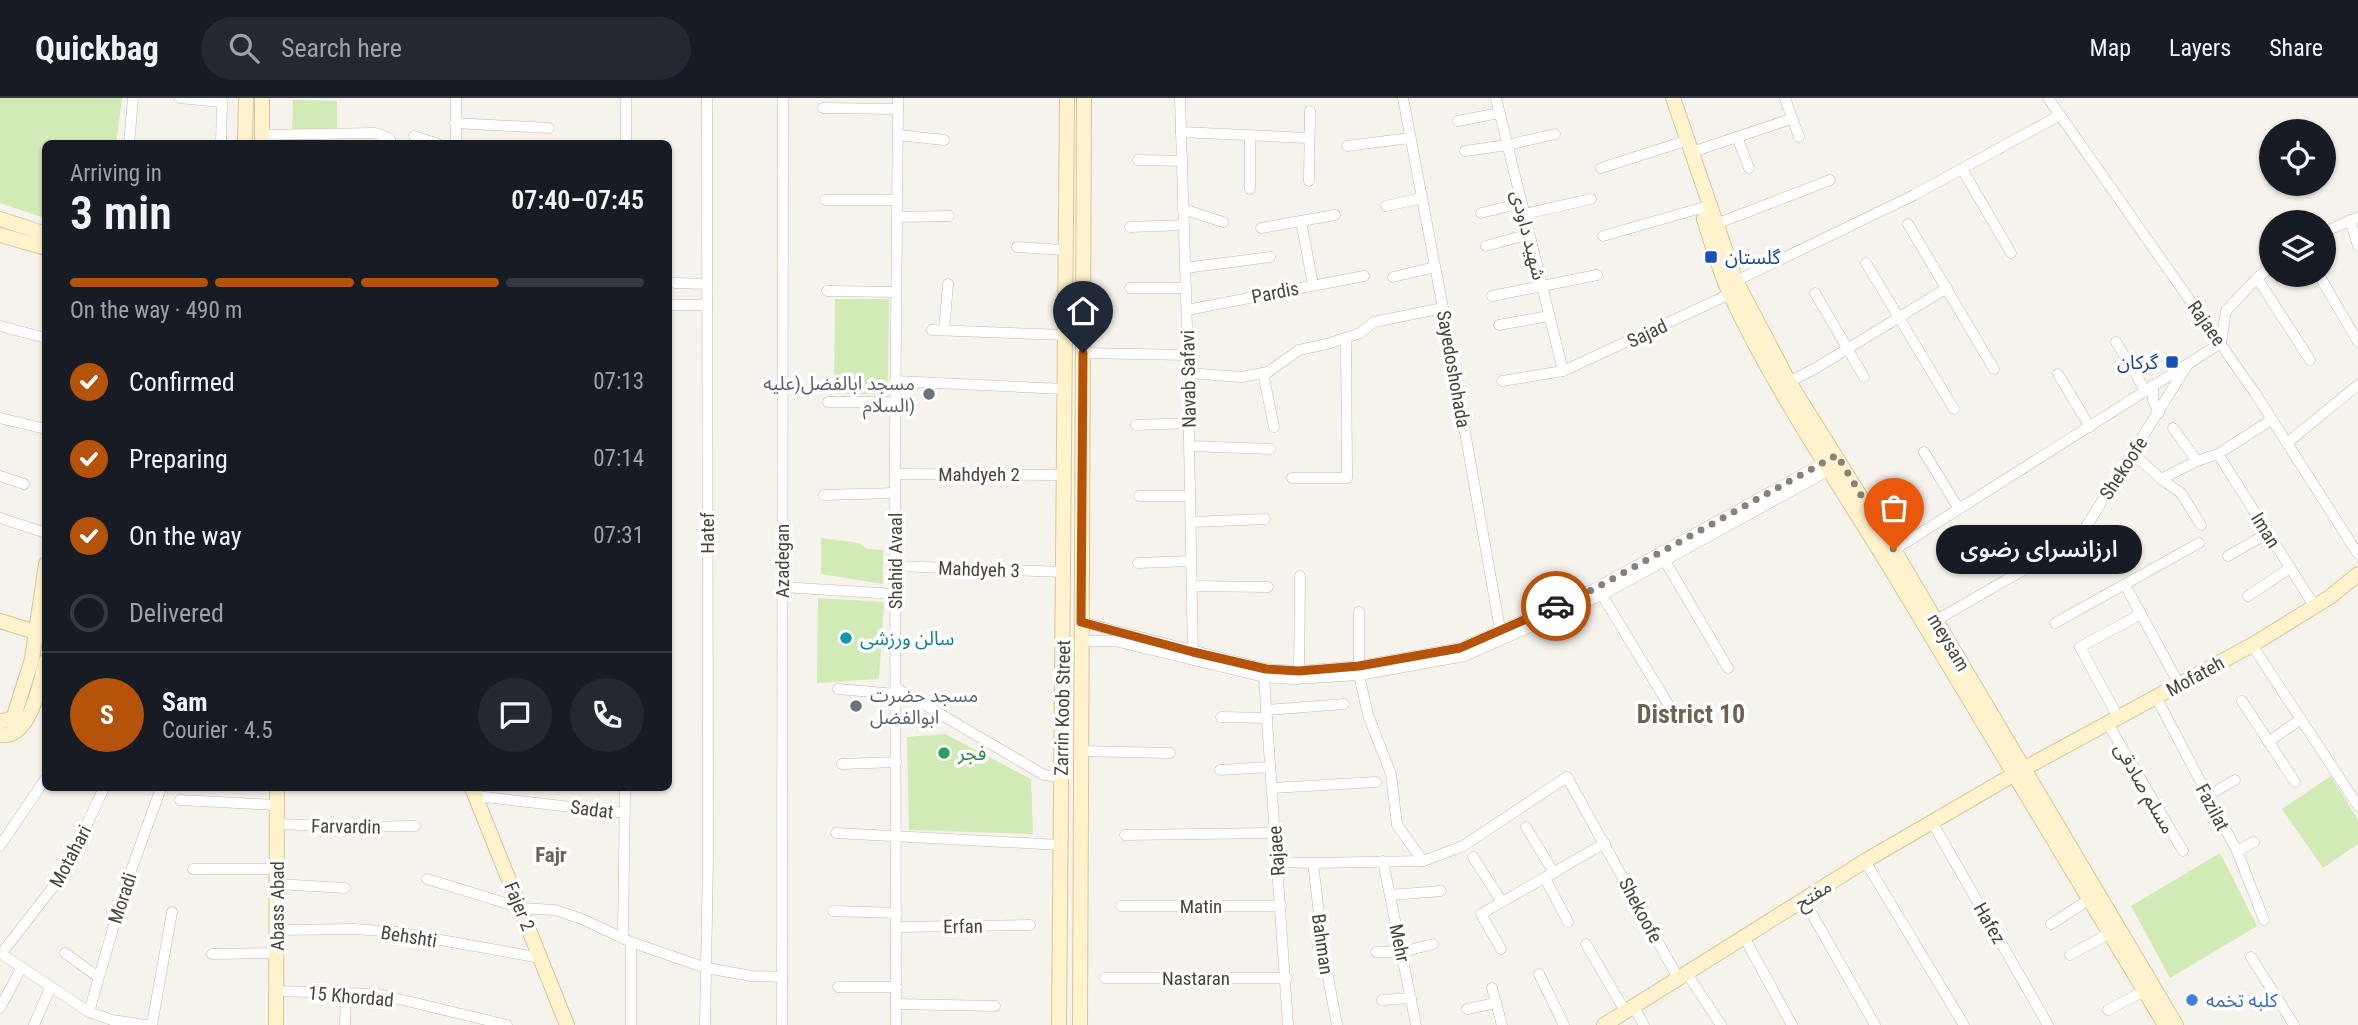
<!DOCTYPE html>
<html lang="en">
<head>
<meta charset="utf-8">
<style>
  body { margin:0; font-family:"Roboto Condensed","Noto Sans Arabic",sans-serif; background:#242831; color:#f1f3f6; height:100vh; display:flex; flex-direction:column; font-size:26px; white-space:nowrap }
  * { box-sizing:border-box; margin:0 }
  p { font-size:23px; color:#9ea1a6 }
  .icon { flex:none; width:38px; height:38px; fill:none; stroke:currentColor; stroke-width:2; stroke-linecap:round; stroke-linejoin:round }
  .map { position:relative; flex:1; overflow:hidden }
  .sheet { position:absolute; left:42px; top:42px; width:630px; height:651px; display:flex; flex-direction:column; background:#171b24; border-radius:10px; box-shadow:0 2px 5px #0004 }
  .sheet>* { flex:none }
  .buttons { position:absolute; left:2259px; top:21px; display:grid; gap:14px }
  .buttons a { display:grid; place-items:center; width:77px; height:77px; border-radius:50%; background:#171b24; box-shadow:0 2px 5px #0004; font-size:35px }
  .pin { position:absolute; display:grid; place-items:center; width:60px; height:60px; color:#fff; margin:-72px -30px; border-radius:50% 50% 50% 0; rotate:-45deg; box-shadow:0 0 7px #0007 }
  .pin .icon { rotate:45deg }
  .courier { position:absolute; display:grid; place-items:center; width:70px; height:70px; margin:-35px; border:5px solid #b45309; border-radius:50%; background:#fff; color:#222; box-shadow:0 2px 9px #0007 }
  .bubble { position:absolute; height:49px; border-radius:24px; background:#171b24; box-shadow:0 2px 5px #0004; font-size:23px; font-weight:600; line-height:49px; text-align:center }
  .head em { font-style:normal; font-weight:600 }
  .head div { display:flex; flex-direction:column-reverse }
  .head { display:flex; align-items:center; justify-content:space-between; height:119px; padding:0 28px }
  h1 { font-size:46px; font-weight:600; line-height:52px }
  .bar { display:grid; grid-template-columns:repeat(4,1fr); gap:10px 7px; align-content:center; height:84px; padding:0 28px }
  .bar i { height:9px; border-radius:5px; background:#363941 }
  .bar .selected { background:#b45309 }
  .bar p { grid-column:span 4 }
  .line { display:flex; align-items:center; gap:18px; padding:0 28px; border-top:2px solid #363941 }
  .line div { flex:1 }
  .round { display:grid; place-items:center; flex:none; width:74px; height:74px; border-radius:37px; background:#242831 }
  ol { padding:0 28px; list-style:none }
  li { display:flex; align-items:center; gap:21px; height:77px }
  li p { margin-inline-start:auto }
  li .icon { padding:7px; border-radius:50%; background:#b45309; color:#fff; stroke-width:4 }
  li:last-child { color:#9ea1a6 }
  li i { width:38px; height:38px; border:4px solid #363941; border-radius:50% }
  header { display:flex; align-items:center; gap:42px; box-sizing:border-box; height:98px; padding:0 35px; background:#171b24; border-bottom:2px solid #363941 }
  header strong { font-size:33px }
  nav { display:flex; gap:38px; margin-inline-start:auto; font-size:24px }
  .search { width:490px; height:63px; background:#242831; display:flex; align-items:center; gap:18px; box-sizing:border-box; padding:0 24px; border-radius:38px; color:#9ea1a6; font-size:26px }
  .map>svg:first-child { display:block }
  .green { fill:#d2eab5 }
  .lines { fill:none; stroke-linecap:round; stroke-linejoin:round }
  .street-casing { stroke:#c2bbae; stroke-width:11 }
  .secondary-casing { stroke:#d6c79b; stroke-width:16 }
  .street { stroke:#fff; stroke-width:10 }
  .secondary { stroke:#fff3cd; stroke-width:14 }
  .done { stroke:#878178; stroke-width:7; stroke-dasharray:0 12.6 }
  .route { stroke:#b45309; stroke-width:9 }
  .transit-dot { fill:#1a4fb4; stroke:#fff; stroke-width:2.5 }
  .worship-dot { fill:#6b7280; stroke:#fff; stroke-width:2.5 }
  .culture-dot { fill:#0f9aa8; stroke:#fff; stroke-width:2.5 }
  .leisure-dot { fill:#2e9e5b; stroke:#fff; stroke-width:2.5 }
  .shop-dot { fill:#3f7fe0; stroke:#fff; stroke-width:2.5 }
  .labels { text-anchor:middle; stroke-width:7; stroke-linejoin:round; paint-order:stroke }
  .street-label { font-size:19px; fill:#4b4439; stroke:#fff }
  .transit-label { font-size:19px; fill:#164399; stroke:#fff; text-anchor:start }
  .worship-label { font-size:19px; fill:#5b616d; stroke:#fff; text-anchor:end }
  .culture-label { font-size:19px; fill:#0d838f; stroke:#fff; text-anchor:start }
  .leisure-label { font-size:19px; fill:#27864d; stroke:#fff; text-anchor:start }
  .shop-label { font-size:19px; fill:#366cbe; stroke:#fff; text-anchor:start }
  .neighbourhood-label { font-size:21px; font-weight:bold; fill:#6e6250; stroke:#fff }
  .district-label { font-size:26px; font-weight:bold; fill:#6e6250; stroke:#fff }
</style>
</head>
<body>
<header>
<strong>Quickbag</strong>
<div class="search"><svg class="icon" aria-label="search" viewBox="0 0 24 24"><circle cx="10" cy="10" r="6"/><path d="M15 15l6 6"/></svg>Search here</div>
<nav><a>Map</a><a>Layers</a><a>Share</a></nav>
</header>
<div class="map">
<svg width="2358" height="927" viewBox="0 0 2358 927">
  <rect width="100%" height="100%" fill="#f6f3ec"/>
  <g class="green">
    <path d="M 0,0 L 122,0 L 116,45 L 46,46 L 45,120 L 0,105 Z"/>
    <path d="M 293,2 L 337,3 L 337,30 L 292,32 Z"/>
    <path d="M 835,201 L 889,201 L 888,296 L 834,296 Z"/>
    <path d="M 821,440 L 859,445 L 867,451 L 883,452 L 883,486 L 821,476 Z"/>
    <path d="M 818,500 L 884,504 L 879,581 L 817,585 Z"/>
    <path d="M 945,636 L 1031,681 L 1033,736 L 909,732 L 907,639 Z"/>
    <path d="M 2331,678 L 2358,722 L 2358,746 L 2323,770 L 2282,711 Z"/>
    <path d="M 2220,755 L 2257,828 L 2170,880 L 2131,808 Z"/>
  </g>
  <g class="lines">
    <defs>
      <g id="street">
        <path d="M 179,0 L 222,4 L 221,46"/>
        <path d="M 626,0 L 626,46"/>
        <path d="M 1180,0 L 1187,231 L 1193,559"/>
        <path d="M 1403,0 L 1443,210 L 1501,537"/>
        <path d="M 1496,0 L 1563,273"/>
        <path d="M 1785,0 L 1799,39"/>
        <path d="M 2048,0 L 2255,295 L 2358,456"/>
        <path d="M 823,10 L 898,11"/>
        <path d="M 1458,23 L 1499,15"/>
        <path d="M 455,25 L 549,30"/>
        <path d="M 1181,34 L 1308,40"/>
        <path d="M 262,37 L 375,35 L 390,41"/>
        <path d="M 898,37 L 944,42"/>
        <path d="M 414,38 L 438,46"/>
        <path d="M 1737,39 L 1749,70"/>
        <path d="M 129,46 L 133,0"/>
        <path d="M 456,46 L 456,0"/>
        <path d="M 1347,48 L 1410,40"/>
        <path d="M 1465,53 L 1507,47 L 1555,36"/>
        <path d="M 1692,54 L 1791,21"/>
        <path d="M 1138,62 L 1182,63"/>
        <path d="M 1601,70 L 1679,45"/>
        <path d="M 1962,71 L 2011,155"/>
        <path d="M 1309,83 L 1310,13"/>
        <path d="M 1250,91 L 1250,38"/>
        <path d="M 825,102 L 897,102"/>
        <path d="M 1386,108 L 1422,100"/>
        <path d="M 1183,111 L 1223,124"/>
        <path d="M 1481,115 L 1521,105"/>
        <path d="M 1524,116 L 1591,101"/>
        <path d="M 897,119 L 949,118"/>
        <path d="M 2350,122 L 2358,148"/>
        <path d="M 1301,123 L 1313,187"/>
        <path d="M 1716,126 L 1830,82"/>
        <path d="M 1908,126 L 1994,271"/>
        <path d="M 1130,129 L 1184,127"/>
        <path d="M 1261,130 L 1335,117"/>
        <path d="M 2324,134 L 2358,119"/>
        <path d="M 1603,138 L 1701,110"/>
        <path d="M 1486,148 L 1529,136"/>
        <path d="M 1017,149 L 1064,152"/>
        <path d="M 1866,165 L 1954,311"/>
        <path d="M 1185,170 L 1270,159"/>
        <path d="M 2319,177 L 2358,244"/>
        <path d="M 1393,179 L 1435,169"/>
        <path d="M 2257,180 L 2310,262"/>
        <path d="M 1736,183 L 1914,97 L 2060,17"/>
        <path d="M 675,185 L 707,186"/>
        <path d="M 1130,190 L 1186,190"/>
        <path d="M 827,193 L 896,194"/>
        <path d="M 1815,195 L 1864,279"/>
        <path d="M 1492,198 L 1597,177"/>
        <path d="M 668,207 L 707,207"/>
        <path d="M 1187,212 L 1364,178"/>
        <path d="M 1499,227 L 1549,218"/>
        <path d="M 0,228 L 46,240"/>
        <path d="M 932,232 L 1064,237"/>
        <path d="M 944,232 L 948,186"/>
        <path d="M 2116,244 L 2145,292"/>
        <path d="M 2221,245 L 2226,213 L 2257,180 L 2272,168"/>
        <path d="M 1083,255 L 1188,257"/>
        <path d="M 1188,275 L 1241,279 L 1268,274 L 1299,252 L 1327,246 L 1360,235 L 1374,224 L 1443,210"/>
        <path d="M 1263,275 L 1274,329"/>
        <path d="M 2058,276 L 2090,329"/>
        <path d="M 895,283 L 1064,291"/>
        <path d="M 1502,283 L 1563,273 L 1730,196"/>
        <path d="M 1789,284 L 1816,270 L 1947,190"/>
        <path d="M 2153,287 L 2153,302 L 2159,315"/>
        <path d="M 828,304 L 895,304"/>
        <path d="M 0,320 L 46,331"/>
        <path d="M 1136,327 L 1189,325"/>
        <path d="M 2173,330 L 2197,363"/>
        <path d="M 2287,345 L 2358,287"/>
        <path d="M 1190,348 L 1270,351"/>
        <path d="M 1924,354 L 1959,411"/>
        <path d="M 2132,355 L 2161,381"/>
        <path d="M 2218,356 L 2315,509"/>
        <path d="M 895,376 L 1063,377"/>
        <path d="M 0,378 L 24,386"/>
        <path d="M 1292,380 L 1347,380 L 1346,240"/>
        <path d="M 824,397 L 895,395"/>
        <path d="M 1139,398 L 1190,398"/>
        <path d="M 0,420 L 46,435"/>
        <path d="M 1191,424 L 1265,421"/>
        <path d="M 2201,427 L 2181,395 L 2161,381 L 2197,363 L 2218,356 L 2271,322"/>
        <path d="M 1894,452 L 2221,245"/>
        <path d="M 2228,458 L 2268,435"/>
        <path d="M 1665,463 L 1728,570"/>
        <path d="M 1138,465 L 1191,463"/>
        <path d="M 895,468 L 1063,474"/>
        <path d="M 2125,487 L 2179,586"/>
        <path d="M 1192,488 L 1268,489"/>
        <path d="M 782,489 L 895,496"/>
        <path d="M 1602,497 L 1671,611"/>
        <path d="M 2248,498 L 2290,470"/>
        <path d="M 1359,514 L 1359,577 L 1368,617 L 1391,676 L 1397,727 L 1423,763"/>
        <path d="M 1935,523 L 2079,440 L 2188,266"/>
        <path d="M 1081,524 L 1266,571 L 1299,573 L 1359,568 L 1460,550 L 1594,491 L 1827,363"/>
        <path d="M 2055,525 L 2199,445"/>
        <path d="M 1081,543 L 1115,543 L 1264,579 L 1295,581 L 1359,577 L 1465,558 L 1602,497 L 1833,370"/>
        <path d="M 2252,547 L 2358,708"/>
        <path d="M 1299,577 L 1300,478"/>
        <path d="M 1264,579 L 1288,927"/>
        <path d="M 896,590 L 1044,677 L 1061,679"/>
        <path d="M 838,591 L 896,596"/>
        <path d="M 2156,599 L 2237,753 L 2264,822"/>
        <path d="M 2242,603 L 2295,684"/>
        <path d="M 1266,612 L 1344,606"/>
        <path d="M 1221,619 L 1267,620"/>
        <path d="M 2119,621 L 2080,549 L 2141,516"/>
        <path d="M 2108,626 L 2183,753"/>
        <path d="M 2268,644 L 2301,621"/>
        <path d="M 1080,653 L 1170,655"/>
        <path d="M 842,666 L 896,664"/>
        <path d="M 1220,672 L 1270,669"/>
        <path d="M 1272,690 L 1376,684"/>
        <path d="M 476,698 L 624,715"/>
        <path d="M 2207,698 L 2235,682"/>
        <path d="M 180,702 L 277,707"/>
        <path d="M 1932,724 L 2048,927"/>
        <path d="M 277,726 L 353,729 L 415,728"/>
        <path d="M 1526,729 L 1554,775"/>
        <path d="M 836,735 L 1061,747"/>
        <path d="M 1125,737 L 1275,735"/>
        <path d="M 0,748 L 46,680"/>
        <path d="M 2237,753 L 2254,744"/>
        <path d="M 1473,759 L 1502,804"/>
        <path d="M 1383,763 L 1416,927"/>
        <path d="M 1865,763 L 1964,927"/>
        <path d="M 1277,764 L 1313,765 L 1423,763 L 1463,748 L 1567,679 L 1678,880"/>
        <path d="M 1313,765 L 1324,858 L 1337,927"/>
        <path d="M 193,771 L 277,771"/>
        <path d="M 1545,780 L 1568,824"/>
        <path d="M 427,781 L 521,810 L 555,812 L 582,821 L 631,844 L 706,870 L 752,878 L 782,879"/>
        <path d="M 277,786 L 345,790"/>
        <path d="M 1390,797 L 1441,793"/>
        <path d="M 1804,802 L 1875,927"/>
        <path d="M 1121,808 L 1281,808"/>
        <path d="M 833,813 L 897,815"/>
        <path d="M 2051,826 L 2090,801"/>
        <path d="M 897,829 L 1030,827"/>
        <path d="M 277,832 L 355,831 L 396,834 L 541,860"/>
        <path d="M 623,839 L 625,690"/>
        <path d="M 1744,839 L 1792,927"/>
        <path d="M 1586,846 L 1625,913"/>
        <path d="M 1501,851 L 1481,816 L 1605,745"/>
        <path d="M 1376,854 L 1402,854 L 1433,846"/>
        <path d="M 0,855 L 89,914 L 112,922 L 146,927"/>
        <path d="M 65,855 L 98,879"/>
        <path d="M 1,856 L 64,775 L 104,690"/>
        <path d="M 212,856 L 277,855"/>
        <path d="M 2070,857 L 2110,835"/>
        <path d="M 2251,859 L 2294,927"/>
        <path d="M 1686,874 L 1721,927"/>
        <path d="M 1539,876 L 1564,927"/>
        <path d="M 1105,880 L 1287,880"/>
        <path d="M 838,889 L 897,889"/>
        <path d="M 1492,890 L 1502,927"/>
        <path d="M 276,893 L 378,896 L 507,927"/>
        <path d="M 1382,902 L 1411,900"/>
        <path d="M 896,906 L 995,908"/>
        <path d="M 1633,908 L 1644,927"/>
        <path d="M 0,910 L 22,869"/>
        <path d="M 1467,911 L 1496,905"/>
        <path d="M 2108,912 L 2144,893"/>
        <path d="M 89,914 L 124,792 L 161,690"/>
        <path d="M 34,927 L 51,888"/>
        <path d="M 152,927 L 172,814"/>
        <path d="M 345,927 L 346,894"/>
        <path d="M 631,927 L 631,844"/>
        <path d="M 705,927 L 708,759 L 707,0"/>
        <path d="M 782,927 L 783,0"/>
        <path d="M 896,927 L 895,352 L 898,0"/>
      </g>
      <g id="secondary">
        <path d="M 262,0 L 262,46"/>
        <path d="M 1673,0 L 1736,183 L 1789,284 L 1894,452 L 2176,927"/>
        <path d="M 245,46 L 246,0"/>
        <path d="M 0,121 L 46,136"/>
        <path d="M 1704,121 C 1712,146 1719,172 1730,196 C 1777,297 1841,388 1898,483 C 1988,631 2075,780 2165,927"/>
        <path d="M 0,137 L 46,150"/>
        <path d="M 0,523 L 45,537"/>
        <path d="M 0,623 L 9,622 L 14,618 L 32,561 L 46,466"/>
        <path d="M 0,637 C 31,641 39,587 46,563"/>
        <path d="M 472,690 L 567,927"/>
        <path d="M 276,927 L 277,690"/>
        <path d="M 1059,927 L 1067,0"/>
        <path d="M 1080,927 L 1084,0"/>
        <path d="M 1604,927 L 1865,763 L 2025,670 L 2252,547 L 2330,499 L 2358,476"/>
      </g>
    </defs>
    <use href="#street" class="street-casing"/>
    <use href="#secondary" class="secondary-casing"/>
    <use href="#street" class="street"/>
    <use href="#secondary" class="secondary"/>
  </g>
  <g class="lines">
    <path class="done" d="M 1556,508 L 1594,491 L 1837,357 L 1894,452"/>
    <path class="route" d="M 1083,255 L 1081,524 L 1193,554 L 1266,571 L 1299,573 L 1359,568 L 1460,550 L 1556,508"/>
  </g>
  <g class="transit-dot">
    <rect x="1704" y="152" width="14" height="14" rx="3.5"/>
    <rect x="2165" y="257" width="14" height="14" rx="3.5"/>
  </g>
  <g class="worship-dot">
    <circle cx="929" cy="296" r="7"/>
    <circle cx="856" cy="608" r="7"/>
  </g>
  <circle class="culture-dot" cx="846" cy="540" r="7"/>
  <circle class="leisure-dot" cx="944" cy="655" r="7"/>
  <circle class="shop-dot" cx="2192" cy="902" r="7"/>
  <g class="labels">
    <g class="street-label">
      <text transform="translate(1529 137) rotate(76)" y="7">شهید داودی</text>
      <text transform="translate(1275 194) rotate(-11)" y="7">Pardis</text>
      <text transform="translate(2207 225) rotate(55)" y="7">Rajaee</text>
      <text transform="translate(1647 235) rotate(-25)" y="7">Sajad</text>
      <text transform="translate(1454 271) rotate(80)" y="7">Sayedoshohada</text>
      <text transform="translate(1188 281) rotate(-91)" y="7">Navab Safavi</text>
      <text transform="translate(2123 370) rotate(-57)" y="7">Shekoofe</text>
      <text x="979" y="383">Mahdyeh 2</text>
      <text transform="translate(2266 432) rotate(58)" y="7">Iman</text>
      <text transform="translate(707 435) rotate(-90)" y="7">Hatef</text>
      <text transform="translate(782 463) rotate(-90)" y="7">Azadegan</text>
      <text transform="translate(895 463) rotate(-90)" y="7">Shahid Avaal</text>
      <text transform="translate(979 471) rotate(2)" y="7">Mahdyeh 3</text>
      <text transform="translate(1949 544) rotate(59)" y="7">meysam</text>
      <text transform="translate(2195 578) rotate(-29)" y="7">Mofateh</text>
      <text transform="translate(1062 610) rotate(-89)" y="7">Zarrin Koob Street</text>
      <text transform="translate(2145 690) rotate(60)" y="7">مسلم صادقی</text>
      <text transform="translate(2213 709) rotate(62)" y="7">Fazilat</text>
      <text transform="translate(592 711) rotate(7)" y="7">Sadat</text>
      <text transform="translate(346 728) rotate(1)" y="7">Farvardin</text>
      <text transform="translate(1276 753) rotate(-94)" y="7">Rajaee</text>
      <text transform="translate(70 758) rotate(-62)" y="7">Motahari</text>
      <text transform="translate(1813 796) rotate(-32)" y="7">مفتح</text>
      <text transform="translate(122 800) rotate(-72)" y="7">Moradi</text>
      <text transform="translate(277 808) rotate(-90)" y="7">Abass Abad</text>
      <text transform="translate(520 808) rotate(68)" y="7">Fajer 2</text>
      <text x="1201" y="815">Matin</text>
      <text transform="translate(1641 812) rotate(62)" y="7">Shekoofe</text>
      <text transform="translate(1990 825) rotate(60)" y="7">Hafez</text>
      <text transform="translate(963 828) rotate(-1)" y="7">Erfan</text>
      <text transform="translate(409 838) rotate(9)" y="7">Behshti</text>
      <text transform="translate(1400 845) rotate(78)" y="7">Mehr</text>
      <text transform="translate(1323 846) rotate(82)" y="7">Bahman</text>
      <text x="1196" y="887">Nastaran</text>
      <text transform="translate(351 898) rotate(5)" y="7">15 Khordad</text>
    </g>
    <g class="transit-label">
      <text x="1725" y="166">گلستان</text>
      <text x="2158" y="271" text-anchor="end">گرکان</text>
    </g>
    <g class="worship-label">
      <text x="915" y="292">مسجد ابالفضل(علیه<tspan x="915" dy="22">السلام)</tspan></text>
      <text x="870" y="604" text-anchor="start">مسجد حضرت<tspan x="870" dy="22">ابوالفضل</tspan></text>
    </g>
    <g class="culture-label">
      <text x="860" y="547">سالن ورزشی</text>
    </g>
    <g class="leisure-label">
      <text x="958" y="662">فجر</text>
    </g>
    <g class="shop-label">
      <text x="2206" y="909">کلبه تخمه</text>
    </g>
    <g class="neighbourhood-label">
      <text x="551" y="764">Fajr</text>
    </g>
    <g class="district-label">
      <text x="1691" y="625">District 10</text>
    </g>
  </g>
</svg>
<div class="buttons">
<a><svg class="icon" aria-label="locate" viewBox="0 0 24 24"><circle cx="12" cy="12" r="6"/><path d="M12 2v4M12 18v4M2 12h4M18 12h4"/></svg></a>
<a><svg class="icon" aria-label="layers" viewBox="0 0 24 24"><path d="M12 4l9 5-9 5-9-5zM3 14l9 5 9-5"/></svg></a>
</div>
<div class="pin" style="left:1894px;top:452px;background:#ea580c"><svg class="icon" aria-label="bag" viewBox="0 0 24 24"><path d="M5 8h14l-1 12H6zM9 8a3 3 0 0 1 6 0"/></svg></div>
<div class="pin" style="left:1083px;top:255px;background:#1f2937"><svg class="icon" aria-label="home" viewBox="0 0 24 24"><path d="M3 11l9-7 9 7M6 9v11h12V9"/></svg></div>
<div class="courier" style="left:1556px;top:508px"><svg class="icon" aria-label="car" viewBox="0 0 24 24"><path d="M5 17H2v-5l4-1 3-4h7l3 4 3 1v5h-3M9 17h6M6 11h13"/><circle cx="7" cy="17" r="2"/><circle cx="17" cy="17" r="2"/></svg></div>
<div class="bubble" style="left:1936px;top:427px;width:206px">ارزانسرای رضوی</div>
<section class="sheet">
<div class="head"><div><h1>3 min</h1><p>Arriving in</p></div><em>07:40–07:45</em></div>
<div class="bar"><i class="selected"></i><i class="selected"></i><i class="selected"></i><i></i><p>On the way · 490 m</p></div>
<ol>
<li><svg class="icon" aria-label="check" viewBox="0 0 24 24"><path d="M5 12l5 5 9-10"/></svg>Confirmed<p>07:13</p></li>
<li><svg class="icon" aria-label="check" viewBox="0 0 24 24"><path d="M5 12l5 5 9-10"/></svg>Preparing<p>07:14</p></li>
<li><svg class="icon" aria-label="check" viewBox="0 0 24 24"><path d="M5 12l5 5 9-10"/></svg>On the way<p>07:31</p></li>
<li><i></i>Delivered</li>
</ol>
<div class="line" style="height:126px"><b class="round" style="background:#b45309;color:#fff">S</b><div><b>Sam</b><p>Courier · 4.5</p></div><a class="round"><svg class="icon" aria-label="chat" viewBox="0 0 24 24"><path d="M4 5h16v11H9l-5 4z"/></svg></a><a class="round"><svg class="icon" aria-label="phone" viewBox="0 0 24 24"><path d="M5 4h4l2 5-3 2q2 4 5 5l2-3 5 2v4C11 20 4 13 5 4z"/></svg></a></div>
</section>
</div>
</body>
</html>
